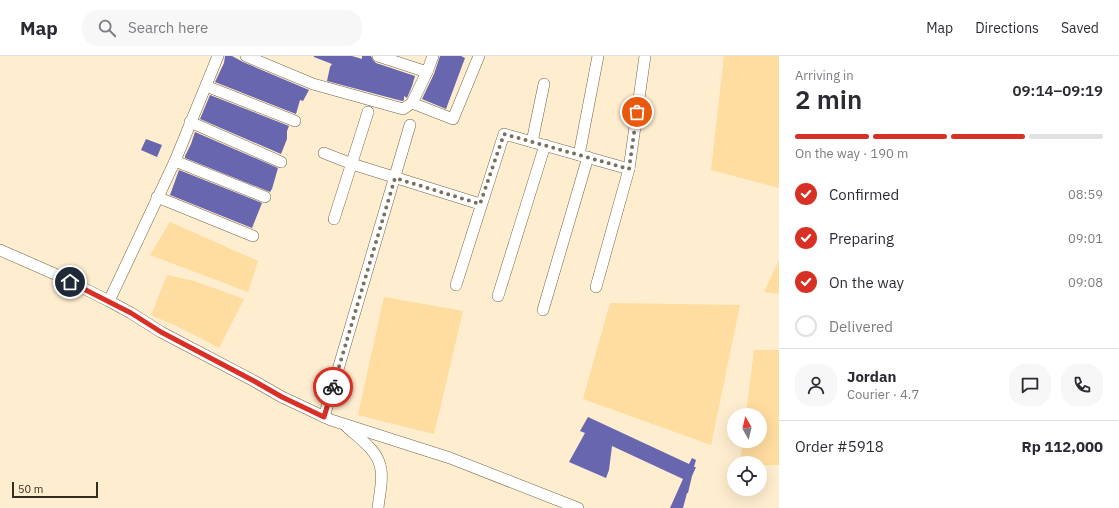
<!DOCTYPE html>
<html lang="en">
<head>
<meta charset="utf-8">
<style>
  body { margin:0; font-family:"IBM Plex Sans",sans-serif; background:#f7f7f7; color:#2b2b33; height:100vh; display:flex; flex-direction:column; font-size:15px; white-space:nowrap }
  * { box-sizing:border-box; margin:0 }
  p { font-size:13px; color:#7c7c81 }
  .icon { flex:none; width:22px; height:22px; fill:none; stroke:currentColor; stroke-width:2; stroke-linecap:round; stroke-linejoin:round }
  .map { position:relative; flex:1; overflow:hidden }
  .drawer { display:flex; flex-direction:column; background:#fff; width:340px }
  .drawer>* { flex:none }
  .needle { width:26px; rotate:352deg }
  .buttons { position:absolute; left:727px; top:352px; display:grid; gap:8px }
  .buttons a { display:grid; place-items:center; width:40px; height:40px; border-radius:50%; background:#fff; box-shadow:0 4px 16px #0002; font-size:20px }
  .scale { position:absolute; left:12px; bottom:10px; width:86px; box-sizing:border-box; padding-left:4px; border:2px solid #342d22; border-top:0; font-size:11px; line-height:14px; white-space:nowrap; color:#342d22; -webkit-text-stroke:3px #feedce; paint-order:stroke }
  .pin { position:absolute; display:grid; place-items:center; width:34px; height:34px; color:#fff; margin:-17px; border:2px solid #fff; border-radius:50%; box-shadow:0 1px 4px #0007 }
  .courier { position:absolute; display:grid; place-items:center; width:40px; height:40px; margin:-20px; border:3px solid #d93025; border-radius:50%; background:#fff; color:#222; box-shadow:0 1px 5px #0007 }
  .summary em { font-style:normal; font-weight:600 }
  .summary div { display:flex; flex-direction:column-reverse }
  .summary { display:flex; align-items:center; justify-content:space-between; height:68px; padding:0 16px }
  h1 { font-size:26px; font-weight:600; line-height:30px }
  .bar { display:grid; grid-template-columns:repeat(4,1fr); gap:6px 4px; align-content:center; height:48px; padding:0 16px }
  .bar i { height:5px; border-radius:3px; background:#e1e1e2 }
  .bar .on { background:#d93025 }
  .bar p { grid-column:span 4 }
  .line { display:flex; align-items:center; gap:10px; padding:0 16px; border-top:1px solid #e1e1e2 }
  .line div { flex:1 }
  .round { display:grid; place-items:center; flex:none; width:42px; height:42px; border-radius:16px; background:#f7f7f7 }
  ol { padding:0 16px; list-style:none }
  li { display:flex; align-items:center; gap:12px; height:44px }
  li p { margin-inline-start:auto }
  li .icon { padding:4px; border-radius:50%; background:#d93025; color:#fff; stroke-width:4 }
  li:last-child { color:#7c7c81 }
  li i { width:22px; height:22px; border:2px solid #e1e1e2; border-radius:50% }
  header { display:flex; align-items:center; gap:24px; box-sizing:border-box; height:56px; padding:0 20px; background:#fff; border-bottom:1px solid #e1e1e2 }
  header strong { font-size:19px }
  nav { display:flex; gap:22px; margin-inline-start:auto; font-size:14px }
  .search { width:280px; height:36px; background:#f7f7f7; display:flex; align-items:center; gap:10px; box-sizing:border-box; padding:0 14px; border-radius:16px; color:#7c7c81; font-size:15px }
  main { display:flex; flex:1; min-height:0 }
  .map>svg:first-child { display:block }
  .green { fill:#ffdc9f }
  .building { fill:#6766af }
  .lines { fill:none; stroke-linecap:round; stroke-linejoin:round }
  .minor-casing { stroke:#746449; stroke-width:12 }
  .minor { stroke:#fff; stroke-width:11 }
  .done { stroke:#7b705e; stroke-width:4; stroke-dasharray:0 7.2 }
  .route { stroke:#d93025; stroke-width:5 }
</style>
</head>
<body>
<header>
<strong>Map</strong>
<div class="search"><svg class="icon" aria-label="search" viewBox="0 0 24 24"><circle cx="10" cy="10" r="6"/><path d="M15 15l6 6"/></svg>Search here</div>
<nav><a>Map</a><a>Directions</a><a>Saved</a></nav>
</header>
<main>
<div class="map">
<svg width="779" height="452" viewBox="0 0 779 452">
  <rect width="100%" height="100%" fill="#feedce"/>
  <g class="green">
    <path d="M 724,0 L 779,0 L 779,132 L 711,114 Z"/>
    <path d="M 170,166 L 258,205 L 248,236 L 150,199 Z"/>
    <path d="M 779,204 L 779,238 L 764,236 Z"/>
    <path d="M 167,219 L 194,225 L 244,243 L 219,292 L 181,272 L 151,259 Z"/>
    <path d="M 384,241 L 463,255 L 434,378 L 358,359 Z"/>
    <path d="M 610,247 L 740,249 L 711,389 L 583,343 Z"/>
    <path d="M 754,294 L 779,294 L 779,409 L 760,409 L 760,407 L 740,407 L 743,385 L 760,385 L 760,359 L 746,359 Z"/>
  </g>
  <g class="building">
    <path d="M 225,0 L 232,0 L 243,6 L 309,34 L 303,45 L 300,44 L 296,58 L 215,26 L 224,7 Z"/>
    <path d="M 314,0 L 352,0 L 362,3 L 362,0 L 371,0 L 373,4 L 376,7 L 415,20 L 412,30 L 407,42 L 404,40 L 404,44 L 402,45 L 327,25 L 330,11 L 332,8 L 314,1 Z"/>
    <path d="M 440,0 L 461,0 L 465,2 L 446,53 L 422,43 L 434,18 Z"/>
    <path d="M 210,39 L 289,70 L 287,75 L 287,83 L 281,98 L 200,63 Z"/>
    <path d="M 195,76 L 278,112 L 272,133 L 270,136 L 185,102 L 185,100 L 191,88 Z"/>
    <path d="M 146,83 L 162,89 L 157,101 L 141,94 Z"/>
    <path d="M 179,114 L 262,147 L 252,172 L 170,139 Z"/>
    <path d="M 588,361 L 689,408 L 692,402 L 696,404 L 694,411 L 696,411 L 692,420 L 688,437 L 687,437 L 683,452 L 670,452 L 683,423 L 612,390 L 609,414 L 606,422 L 569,406 L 585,377 L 580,375 Z"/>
  </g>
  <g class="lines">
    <defs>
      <g id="minor">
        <path d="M 246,0 L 313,28 L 403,53 L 412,47 L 427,16 L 378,0"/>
        <path d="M 427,16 L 433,0"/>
        <path d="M 206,30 L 295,65"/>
        <path d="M 412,47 L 453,63 L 479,0"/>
        <path d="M 190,66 L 281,106"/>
        <path d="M 532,86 L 544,28"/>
        <path d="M 324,97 L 352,108 L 480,148"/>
        <path d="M 579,99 L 598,0"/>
        <path d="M 175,105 L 265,141"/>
        <path d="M 157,141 L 253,180"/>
        <path d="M 334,163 L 368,56"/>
        <path d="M 0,194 L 57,219 L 109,245 L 131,257 L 161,276 L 254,325 L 282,341 L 331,364 L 450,402 L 578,452"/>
        <path d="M 456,229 L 504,78 L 629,113"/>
        <path d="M 596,231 L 629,113 L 645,0"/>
        <path d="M 498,240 L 545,89"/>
        <path d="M 109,245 L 175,105 L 218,0"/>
        <path d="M 543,254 L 588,101"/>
        <path d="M 324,361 L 410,69"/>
        <path d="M 347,371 C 360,383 379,395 381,414 C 383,425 379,441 378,452"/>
      </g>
    </defs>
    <use href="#minor" class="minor-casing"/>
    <use href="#minor" class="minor"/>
  </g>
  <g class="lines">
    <path class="done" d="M 333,331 L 395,122 L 480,148 L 504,78 L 629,113 L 637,56"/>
    <path class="route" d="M 70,226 L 131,257 L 161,276 L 254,325 L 282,341 L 324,361 L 333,331"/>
  </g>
</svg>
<div class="buttons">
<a><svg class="needle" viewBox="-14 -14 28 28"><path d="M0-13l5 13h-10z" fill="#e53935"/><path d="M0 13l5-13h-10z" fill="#7c7c81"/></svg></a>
<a><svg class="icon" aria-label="locate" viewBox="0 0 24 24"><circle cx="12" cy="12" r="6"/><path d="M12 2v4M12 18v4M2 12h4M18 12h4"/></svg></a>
</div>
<div class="scale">50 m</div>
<div class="pin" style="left:637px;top:56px;background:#ea580c"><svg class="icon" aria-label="bag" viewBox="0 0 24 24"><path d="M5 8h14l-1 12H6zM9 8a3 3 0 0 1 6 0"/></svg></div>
<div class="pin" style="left:70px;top:226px;background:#1f2937"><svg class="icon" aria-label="home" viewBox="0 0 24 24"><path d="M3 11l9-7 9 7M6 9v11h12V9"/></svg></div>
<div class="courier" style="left:333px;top:331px"><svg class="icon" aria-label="bike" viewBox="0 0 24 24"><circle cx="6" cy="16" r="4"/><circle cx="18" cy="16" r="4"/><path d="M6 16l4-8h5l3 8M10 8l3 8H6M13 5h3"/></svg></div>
</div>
<section class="drawer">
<div class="summary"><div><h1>2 min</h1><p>Arriving in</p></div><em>09:14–09:19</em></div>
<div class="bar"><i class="on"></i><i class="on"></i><i class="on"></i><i></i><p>On the way · 190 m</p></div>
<ol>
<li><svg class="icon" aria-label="check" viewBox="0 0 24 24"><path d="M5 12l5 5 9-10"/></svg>Confirmed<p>08:59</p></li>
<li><svg class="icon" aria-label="check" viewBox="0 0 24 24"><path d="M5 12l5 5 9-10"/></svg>Preparing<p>09:01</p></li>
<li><svg class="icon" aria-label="check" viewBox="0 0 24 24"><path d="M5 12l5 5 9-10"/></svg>On the way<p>09:08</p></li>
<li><i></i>Delivered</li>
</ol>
<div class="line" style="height:72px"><a class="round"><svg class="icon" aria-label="person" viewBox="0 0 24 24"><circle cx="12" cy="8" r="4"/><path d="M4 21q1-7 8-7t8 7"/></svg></a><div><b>Jordan</b><p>Courier · 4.7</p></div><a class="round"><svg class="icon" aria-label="chat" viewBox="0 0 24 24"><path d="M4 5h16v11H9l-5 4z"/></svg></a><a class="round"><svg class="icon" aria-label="phone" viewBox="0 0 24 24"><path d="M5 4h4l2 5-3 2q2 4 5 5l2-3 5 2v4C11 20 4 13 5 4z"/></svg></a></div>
<div class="line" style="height:52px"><div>Order #5918</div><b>Rp 112,000</b></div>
</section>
</main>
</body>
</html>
